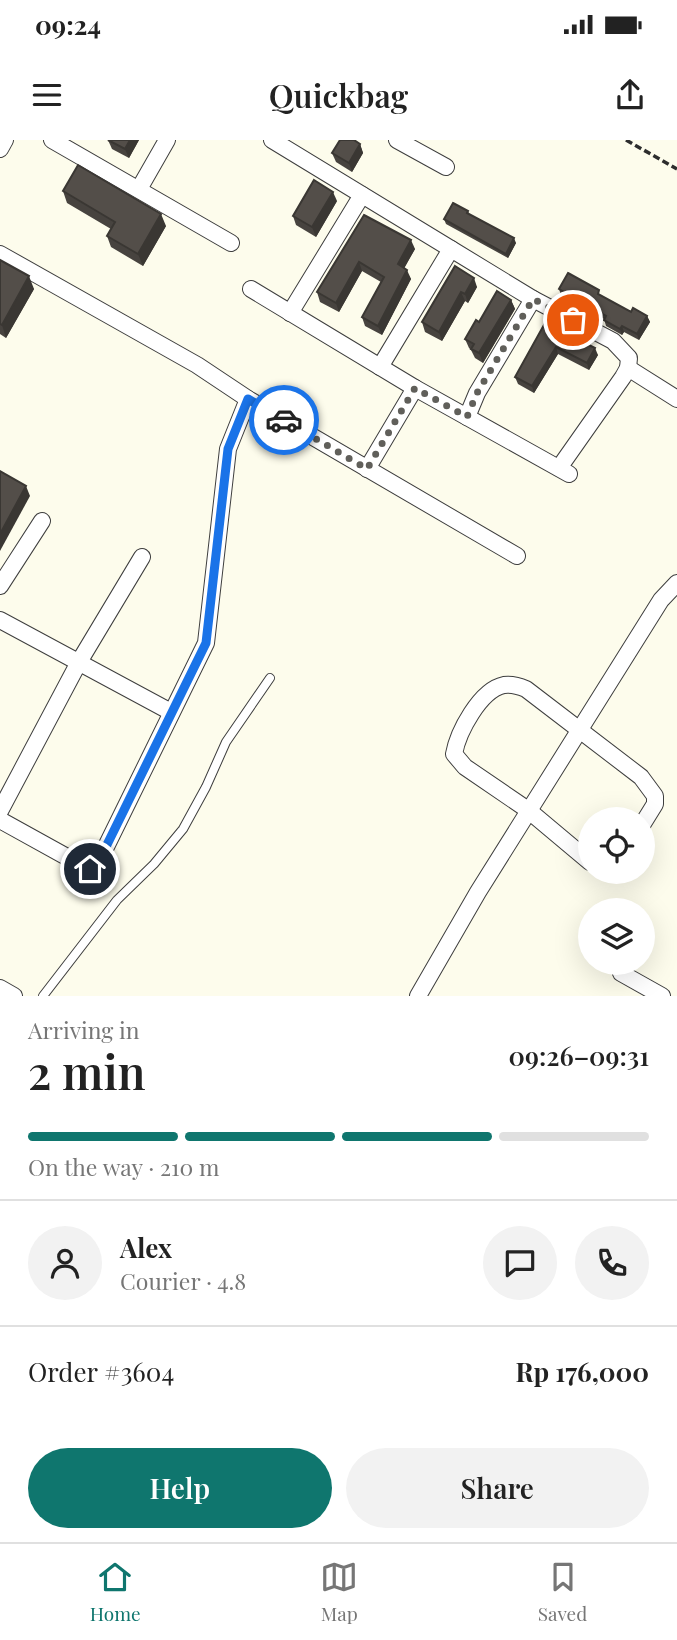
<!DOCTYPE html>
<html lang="en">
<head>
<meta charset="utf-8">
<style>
  body { margin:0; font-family:"Playfair Display",serif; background:#f2f2f2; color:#222; height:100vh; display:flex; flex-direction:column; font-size:26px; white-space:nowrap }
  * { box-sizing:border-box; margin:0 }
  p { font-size:23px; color:#767676 }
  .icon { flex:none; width:38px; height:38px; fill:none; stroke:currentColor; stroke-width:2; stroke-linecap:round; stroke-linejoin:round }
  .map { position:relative; height:856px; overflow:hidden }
  .panel { display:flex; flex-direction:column; background:#fff; flex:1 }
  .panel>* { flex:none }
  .buttons { position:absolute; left:578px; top:667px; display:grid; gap:14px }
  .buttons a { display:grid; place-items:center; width:77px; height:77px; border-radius:50%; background:#fff; box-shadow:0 7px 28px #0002; font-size:35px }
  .pin { position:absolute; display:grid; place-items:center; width:60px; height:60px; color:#fff; margin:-30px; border:4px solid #fff; border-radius:50%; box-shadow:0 2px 7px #0007 }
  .courier { position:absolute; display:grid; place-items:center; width:70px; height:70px; margin:-35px; border:5px solid #1a73e8; border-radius:50%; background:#fff; color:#222; box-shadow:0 2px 9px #0007 }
  .overview em { font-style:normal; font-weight:600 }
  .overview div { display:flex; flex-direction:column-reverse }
  .overview { display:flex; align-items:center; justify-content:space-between; height:119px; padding:0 28px }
  h1 { font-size:46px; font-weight:600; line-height:52px }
  .bar { display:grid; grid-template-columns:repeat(4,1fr); gap:10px 7px; align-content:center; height:84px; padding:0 28px }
  .bar i { height:9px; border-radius:5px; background:#e0e0e0 }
  .bar .selected { background:#0f766e }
  .bar p { grid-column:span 4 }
  .line { display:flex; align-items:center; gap:18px; padding:0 28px; border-top:2px solid #e0e0e0 }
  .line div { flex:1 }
  .round { display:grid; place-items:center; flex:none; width:74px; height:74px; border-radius:37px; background:#f2f2f2 }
  .action { display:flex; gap:14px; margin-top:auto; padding:14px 28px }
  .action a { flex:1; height:80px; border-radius:42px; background:#0f766e; color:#fff; font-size:28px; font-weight:600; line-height:80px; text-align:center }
  .action a+a { background:#f2f2f2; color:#222 }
  .status { display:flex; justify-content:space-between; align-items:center; height:49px; padding:0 35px; background:#fff; direction:ltr }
  .status svg { height:19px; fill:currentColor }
  header { display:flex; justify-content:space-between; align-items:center; height:91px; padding:0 28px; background:#fff; font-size:32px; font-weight:600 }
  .tabs { display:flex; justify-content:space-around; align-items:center; height:98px; border-top:2px solid #e0e0e0; background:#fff; font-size:19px; color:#767676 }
  .tabs a { display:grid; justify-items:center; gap:4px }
  .tabs .selected { color:#0f766e }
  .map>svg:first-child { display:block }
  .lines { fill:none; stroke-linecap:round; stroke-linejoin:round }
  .lane-casing { stroke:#3e3e3e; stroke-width:10 }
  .street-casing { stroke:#3e3e3e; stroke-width:18 }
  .path { stroke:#2d2d2d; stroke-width:3.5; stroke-dasharray:7 3.5; stroke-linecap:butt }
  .lane { stroke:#fff; stroke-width:8 }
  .street { stroke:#fff; stroke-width:16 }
  .wall { fill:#47433f }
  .shaded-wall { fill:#3a3733 }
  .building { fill:#534e49; stroke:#3a3733; stroke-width:2 }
  .done { stroke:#605f5a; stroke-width:7; stroke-dasharray:0 12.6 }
  .route { stroke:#1a73e8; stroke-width:9 }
</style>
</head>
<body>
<div class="status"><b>09:24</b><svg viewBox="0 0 49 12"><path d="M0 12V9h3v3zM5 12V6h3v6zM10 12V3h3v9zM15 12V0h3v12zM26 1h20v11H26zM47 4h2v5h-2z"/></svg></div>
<header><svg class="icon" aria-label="menu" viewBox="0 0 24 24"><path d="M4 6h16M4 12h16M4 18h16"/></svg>Quickbag<svg class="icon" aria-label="share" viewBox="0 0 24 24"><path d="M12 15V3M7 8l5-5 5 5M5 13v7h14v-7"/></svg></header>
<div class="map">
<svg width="677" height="856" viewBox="0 0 677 856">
  <rect width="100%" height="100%" fill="#fdfcec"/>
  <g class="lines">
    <defs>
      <path id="lane" d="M 43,856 L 117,760 L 154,724 L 183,689 L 206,647 L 226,602 L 270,538"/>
      <g id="street">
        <path d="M 52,0 L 231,103"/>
        <path d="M 272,0 L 451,109"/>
        <path d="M 397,0 L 446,27"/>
        <path d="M 0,9 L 5,0"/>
        <path d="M 139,49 L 167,0"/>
        <path d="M 0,114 L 197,225 L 248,259 L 517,416"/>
        <path d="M 251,149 L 415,248 L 367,329"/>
        <path d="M 533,159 L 613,201 L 629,218 L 628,228 L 623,237 L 559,328"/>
        <path d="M 290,173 L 362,55"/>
        <path d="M 380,227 L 451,109 L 533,159 L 477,253 L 467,277"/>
        <path d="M 628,228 L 677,259"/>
        <path d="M 415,248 L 569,334"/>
        <path d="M 0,446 L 42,381"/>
        <path d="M 0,480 L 171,572"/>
        <path d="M 0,671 L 79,522 L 142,417"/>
        <path d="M 0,680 L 85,727 L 95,727 L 99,721 L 206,503 L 228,309 L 248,259"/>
        <path d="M 590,722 L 528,670 L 465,627 L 454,614 C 458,592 480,550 504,545 C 512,544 519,546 526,549 L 641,637 L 655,656 L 655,664 L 642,685"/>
        <path d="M 621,833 L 662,856"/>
        <path d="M 0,848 L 14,856"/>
        <path d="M 418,856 L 478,752 L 661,460 L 677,443"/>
      </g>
    </defs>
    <use href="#lane" class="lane-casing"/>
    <use href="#street" class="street-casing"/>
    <path class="path" d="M 626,0 L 677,29"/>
    <use href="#lane" class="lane"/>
    <use href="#street" class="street"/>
  </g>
  <g class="wall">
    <path d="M 108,0 L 139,0 L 129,18 L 112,9 Z"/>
    <path d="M 360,4 L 363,13 L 352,32 L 336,22 L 332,13 Z"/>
    <path d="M 63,51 L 166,86 L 143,126 L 111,107 L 107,96 L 111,89 L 67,63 Z"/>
    <path d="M 337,61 L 316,97 L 296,85 L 293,76 Z"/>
    <path d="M 468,71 L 469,74 L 516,103 L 508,118 L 446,84 L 444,79 Z"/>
    <path d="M 364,75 L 415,109 L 404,128 L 411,139 L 382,195 L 365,186 L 362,177 L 381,142 L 362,131 L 339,172 L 320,162 L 317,152 Z"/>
    <path d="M 0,120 L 34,149 L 6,198 L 0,194 Z"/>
    <path d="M 455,126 L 477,147 L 468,163 L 465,161 L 442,201 L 425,192 L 422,182 Z"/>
    <path d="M 559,149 L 602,156 L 631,172 L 647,176 L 650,182 L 639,200 L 624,192 L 622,195 L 606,186 L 604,179 L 561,155 Z"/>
    <path d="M 511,160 L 515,169 L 483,223 L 475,218 L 471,210 L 469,208 L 465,199 L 479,182 Z"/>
    <path d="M 545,183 L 598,215 L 589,230 L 558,214 L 534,253 L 518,244 L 515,237 Z"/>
  </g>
  <g class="shaded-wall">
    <path d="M 130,0 L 139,0 L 129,18 L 125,9 Z"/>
    <path d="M 360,4 L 363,13 L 352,32 L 349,23 Z"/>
    <path d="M 333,52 L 337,61 L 316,97 L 312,87 Z"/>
    <path d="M 161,74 L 166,86 L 143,126 L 138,114 Z"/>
    <path d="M 514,98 L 516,103 L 508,118 L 506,114 Z"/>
    <path d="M 411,100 L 415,109 L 401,134 L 398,124 Z"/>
    <path d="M 359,122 L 362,131 L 339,172 L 336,163 Z"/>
    <path d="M 407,130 L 411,139 L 382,195 L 378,186 Z"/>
    <path d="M 29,136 L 34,149 L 6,198 L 2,185 Z"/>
    <path d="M 474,138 L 477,147 L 468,163 L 465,154 Z"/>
    <path d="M 461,152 L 465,161 L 442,201 L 439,192 Z"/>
    <path d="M 511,160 L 515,169 L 483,223 L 479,213 Z"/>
    <path d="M 647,176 L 650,182 L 639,200 L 637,194 Z"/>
    <path d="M 622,186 L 624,192 L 622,195 L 620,189 Z"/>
    <path d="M 556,207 L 558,214 L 534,253 L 532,246 Z"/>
    <path d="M 595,208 L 598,215 L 589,230 L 587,223 Z"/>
    <path d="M 26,346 L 30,356 L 0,411 L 0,394 Z"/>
  </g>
  <g class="building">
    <path d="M 108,0 L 130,0 L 125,9 Z"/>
    <path d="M 340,0 L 354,0 L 360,4 L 349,23 L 332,13 Z"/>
    <path d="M 78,25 L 161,74 L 138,114 L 107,96 L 115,82 L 63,51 Z"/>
    <path d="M 314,40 L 333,52 L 312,87 L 293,76 Z"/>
    <path d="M 453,63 L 468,71 L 467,73 L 514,98 L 506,114 L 444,79 Z"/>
    <path d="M 364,75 L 411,100 L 398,124 L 407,130 L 378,186 L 362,177 L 384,137 L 359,122 L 336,163 L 317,152 Z"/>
    <path d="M 0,120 L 29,136 L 2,185 L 0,184 Z"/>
    <path d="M 455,126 L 474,138 L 465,154 L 461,152 L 439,192 L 422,182 Z"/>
    <path d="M 568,133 L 599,150 L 598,154 L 631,172 L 633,168 L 647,176 L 637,194 L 622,186 L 620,189 L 604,180 L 606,176 L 559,149 Z"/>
    <path d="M 497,151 L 511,160 L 479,213 L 471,209 L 474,204 L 465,199 L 476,180 L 479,182 Z"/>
    <path d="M 545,183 L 595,208 L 587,223 L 556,207 L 532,246 L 515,237 Z"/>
    <path d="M 0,331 L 26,346 L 0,394 Z"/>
  </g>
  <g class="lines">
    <path class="done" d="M 284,280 L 367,329 L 415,248 L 467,277 L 477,253 L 533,159 L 573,180"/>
    <path class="route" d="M 90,729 L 99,721 L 206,503 L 228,309 L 248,259 L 284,280"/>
  </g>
</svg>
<div class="buttons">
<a><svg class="icon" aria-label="locate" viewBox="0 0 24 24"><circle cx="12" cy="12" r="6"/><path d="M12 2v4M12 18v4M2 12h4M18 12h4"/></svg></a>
<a><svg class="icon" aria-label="layers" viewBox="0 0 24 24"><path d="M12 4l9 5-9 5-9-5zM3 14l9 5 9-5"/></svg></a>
</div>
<div class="pin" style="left:573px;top:180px;background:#ea580c"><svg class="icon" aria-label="bag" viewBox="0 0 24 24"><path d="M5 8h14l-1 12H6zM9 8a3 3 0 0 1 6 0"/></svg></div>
<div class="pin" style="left:90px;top:729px;background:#1f2937"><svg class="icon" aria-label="home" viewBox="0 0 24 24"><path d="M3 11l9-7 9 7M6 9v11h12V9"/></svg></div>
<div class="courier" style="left:284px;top:280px"><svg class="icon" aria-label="car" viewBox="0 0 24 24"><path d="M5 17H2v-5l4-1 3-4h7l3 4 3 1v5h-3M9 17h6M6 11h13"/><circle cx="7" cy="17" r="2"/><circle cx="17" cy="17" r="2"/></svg></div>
</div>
<section class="panel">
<div class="overview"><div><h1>2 min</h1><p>Arriving in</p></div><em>09:26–09:31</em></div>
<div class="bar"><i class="selected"></i><i class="selected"></i><i class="selected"></i><i></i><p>On the way · 210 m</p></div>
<div class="line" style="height:126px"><a class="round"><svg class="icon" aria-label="person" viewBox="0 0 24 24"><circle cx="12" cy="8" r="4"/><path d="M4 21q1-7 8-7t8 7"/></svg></a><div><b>Alex</b><p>Courier · 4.8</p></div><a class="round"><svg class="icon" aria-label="chat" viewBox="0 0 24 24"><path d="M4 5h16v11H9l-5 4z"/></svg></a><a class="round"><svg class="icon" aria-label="phone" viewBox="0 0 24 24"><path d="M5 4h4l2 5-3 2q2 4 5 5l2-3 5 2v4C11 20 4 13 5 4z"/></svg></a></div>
<div class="line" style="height:91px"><div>Order #3604</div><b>Rp 176,000</b></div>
<div class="action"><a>Help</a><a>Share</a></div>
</section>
<nav class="tabs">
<a class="selected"><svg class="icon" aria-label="home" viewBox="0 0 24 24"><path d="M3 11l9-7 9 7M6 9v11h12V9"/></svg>Home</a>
<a><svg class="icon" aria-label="map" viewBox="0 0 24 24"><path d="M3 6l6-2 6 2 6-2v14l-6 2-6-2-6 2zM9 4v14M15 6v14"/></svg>Map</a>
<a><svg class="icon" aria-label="saved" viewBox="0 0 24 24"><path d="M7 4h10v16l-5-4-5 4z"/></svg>Saved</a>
</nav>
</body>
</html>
